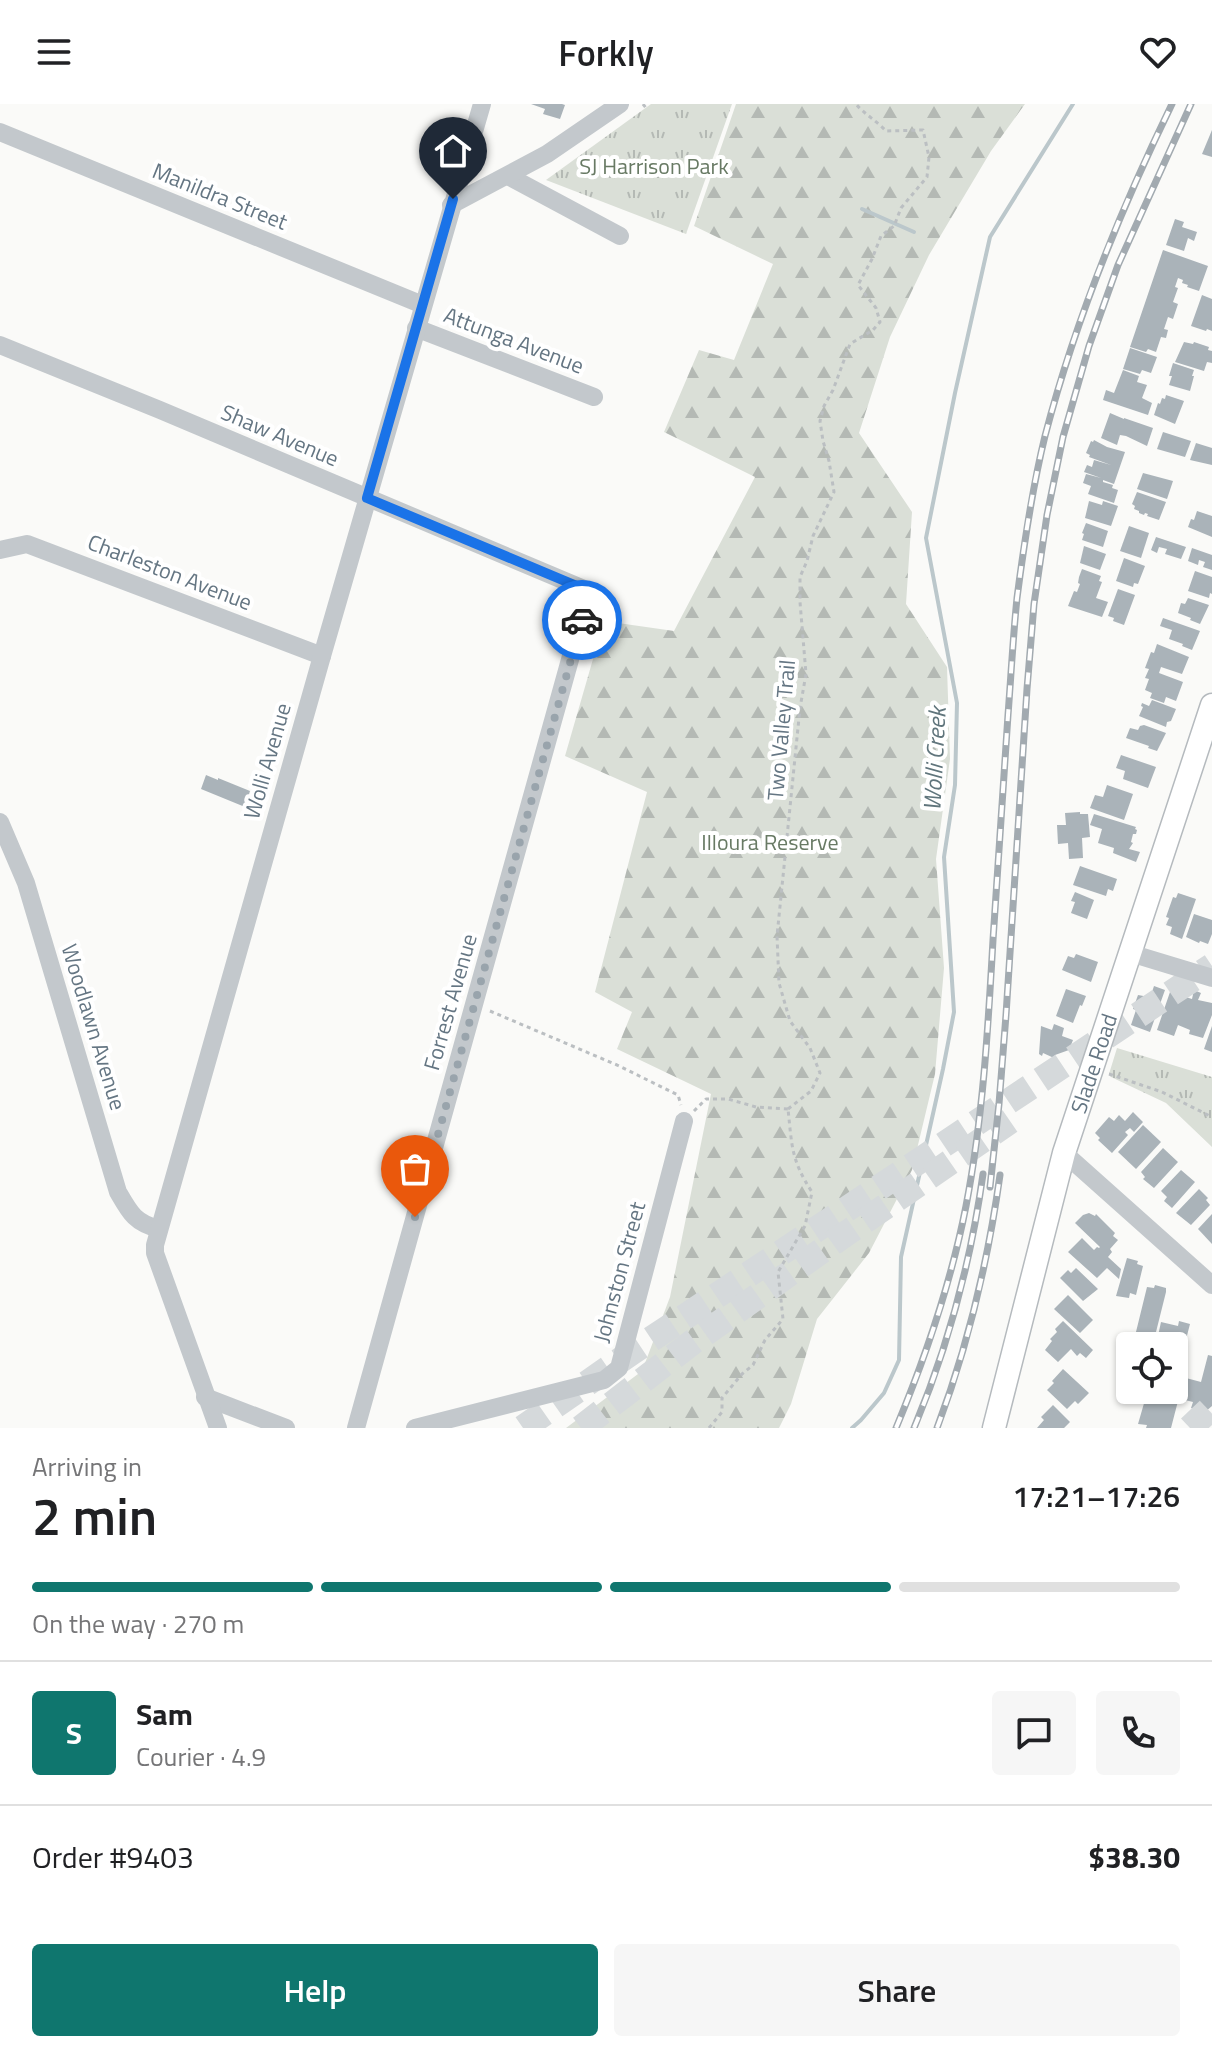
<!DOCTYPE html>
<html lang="en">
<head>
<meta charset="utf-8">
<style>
  body { margin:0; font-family:"Titillium Web",sans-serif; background:#f6f6f6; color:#202124; height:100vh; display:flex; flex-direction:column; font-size:30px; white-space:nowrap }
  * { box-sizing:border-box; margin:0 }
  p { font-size:26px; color:#757577 }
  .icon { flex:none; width:44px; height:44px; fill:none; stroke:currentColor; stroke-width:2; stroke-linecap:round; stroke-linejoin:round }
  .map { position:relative; height:1324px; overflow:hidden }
  .sheet { display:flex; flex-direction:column; background:#fff; flex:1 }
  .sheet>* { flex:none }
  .tools { position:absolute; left:1116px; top:1228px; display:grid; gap:16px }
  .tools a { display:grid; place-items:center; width:72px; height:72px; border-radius:8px; background:#fff; box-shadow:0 2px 6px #0004; font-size:40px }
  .pin { position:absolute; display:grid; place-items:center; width:68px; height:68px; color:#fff; margin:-82px -34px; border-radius:50% 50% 50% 0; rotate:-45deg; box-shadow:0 0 8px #0007 }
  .pin .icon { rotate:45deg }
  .courier { position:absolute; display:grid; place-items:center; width:80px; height:80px; margin:-40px; border:6px solid #1a73e8; border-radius:50%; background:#fff; color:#222; box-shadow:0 2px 10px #0007 }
  .overview em { font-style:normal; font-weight:600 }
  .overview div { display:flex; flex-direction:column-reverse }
  .overview { display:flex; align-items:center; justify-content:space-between; height:136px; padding:0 32px }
  h1 { font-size:52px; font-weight:600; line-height:60px }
  .bar { display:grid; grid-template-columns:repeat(4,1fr); gap:12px 8px; align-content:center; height:96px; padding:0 32px }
  .bar i { height:10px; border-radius:6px; background:#e0e0e0 }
  .bar .selected { background:#0f766e }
  .bar p { grid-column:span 4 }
  .line { display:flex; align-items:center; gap:20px; padding:0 32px; border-top:2px solid #e0e0e0 }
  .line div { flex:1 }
  .round { display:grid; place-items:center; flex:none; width:84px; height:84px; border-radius:8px; background:#f6f6f6 }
  .primary-button { display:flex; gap:16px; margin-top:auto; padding:16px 32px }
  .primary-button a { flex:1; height:92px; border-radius:8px; background:#0f766e; color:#fff; font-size:32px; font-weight:600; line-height:92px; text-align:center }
  .primary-button a+a { background:#f6f6f6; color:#202124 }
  header { display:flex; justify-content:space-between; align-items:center; height:104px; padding:0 32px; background:#fff; font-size:36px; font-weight:600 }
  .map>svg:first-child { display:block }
  .grass { fill:url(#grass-tufts) }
  .forest { fill:url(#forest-firs) }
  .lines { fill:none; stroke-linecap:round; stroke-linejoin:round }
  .stream { stroke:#bbc7cb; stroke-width:4 }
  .building { fill:#aab3b9 }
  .highway-tunnel { stroke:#d5d9db; stroke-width:26; stroke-dasharray:26 13; stroke-linecap:butt }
  .major-casing { stroke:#b5babe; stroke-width:25 }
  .path { stroke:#bbbfc2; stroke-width:3; stroke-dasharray:4 4; stroke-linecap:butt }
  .minor { stroke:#c3c8cc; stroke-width:18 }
  .major { stroke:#fff; stroke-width:22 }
  .rail-casing { stroke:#a2aab0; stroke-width:7 }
  .rail { stroke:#fff; stroke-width:4; stroke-dasharray:12; stroke-linecap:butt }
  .done { stroke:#99a4ac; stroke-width:8; stroke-dasharray:0 14.4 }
  .route { stroke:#1a73e8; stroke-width:10 }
  .labels { text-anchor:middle; stroke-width:8; stroke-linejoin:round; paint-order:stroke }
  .park-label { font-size:22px; fill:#687a64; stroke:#fff }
  .street-label { font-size:22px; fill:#657683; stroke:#fff }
  .water-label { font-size:24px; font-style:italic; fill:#60757c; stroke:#fff }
</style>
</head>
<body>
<header><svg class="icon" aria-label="menu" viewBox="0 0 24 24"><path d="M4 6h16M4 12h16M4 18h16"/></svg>Forkly<svg class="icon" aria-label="heart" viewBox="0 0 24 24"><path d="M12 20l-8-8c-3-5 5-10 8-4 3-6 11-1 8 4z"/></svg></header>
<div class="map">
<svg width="1212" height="1324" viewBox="0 0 1212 1324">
  <defs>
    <pattern id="grass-tufts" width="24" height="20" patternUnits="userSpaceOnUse" patternTransform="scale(2)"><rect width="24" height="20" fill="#dadfd7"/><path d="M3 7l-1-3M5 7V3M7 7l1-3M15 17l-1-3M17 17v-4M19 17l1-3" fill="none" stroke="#b4b9b4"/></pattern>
    <pattern id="forest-firs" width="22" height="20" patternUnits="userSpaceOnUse" patternTransform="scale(2)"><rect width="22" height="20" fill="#dadfd7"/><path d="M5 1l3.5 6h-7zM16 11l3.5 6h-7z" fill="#b4b9b4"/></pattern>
  </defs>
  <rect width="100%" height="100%" fill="#fafaf8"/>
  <g class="grass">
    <path d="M 651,0 L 732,0 L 686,130 L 546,76 Z"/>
    <path d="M 1117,944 L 1212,973 L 1212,1043 L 1166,999 L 1111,973 L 1109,970 Z"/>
  </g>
  <path class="forest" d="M 736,0 L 1025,0 L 991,47 L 929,151 L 890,233 L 859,329 L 912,408 L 906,500 L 947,563 L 950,655 L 936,755 L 944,864 L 935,970 L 912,1066 L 869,1149 L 817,1215 L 791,1300 L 779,1324 L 566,1324 L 642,1267 L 670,1193 L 711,990 L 617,945 L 632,908 L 595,888 L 647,688 L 565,652 L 604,517 L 674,527 L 755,373 L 664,328 L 699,246 L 734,256 L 773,160 L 694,122 Z"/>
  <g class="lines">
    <g class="stream">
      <path d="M 862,105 L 914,128"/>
      <path d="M 852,1324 L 861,1316 L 884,1289 L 899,1256 L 901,1153 L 943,965 L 954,908 L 944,753 L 955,681 L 957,599 L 926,434 L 955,289 L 990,133 L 1073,0"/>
    </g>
  </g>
  <g class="building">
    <path d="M 531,0 L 562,0 L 565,1 L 560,15 L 543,10 L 545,5 Z"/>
    <path d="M 1212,26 L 1212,53 L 1202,50 Z"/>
    <path d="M 1175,115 L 1184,118 L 1182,123 L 1197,128 L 1194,137 L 1188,134 L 1184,147 L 1166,141 Z"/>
    <path d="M 1163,146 L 1208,162 L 1199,187 L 1187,183 L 1188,181 L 1182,179 L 1183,176 L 1178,174 L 1175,183 L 1178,184 L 1173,198 L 1178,200 L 1173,215 L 1168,213 L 1164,225 L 1168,226 L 1166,234 L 1161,233 L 1156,248 L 1148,245 L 1146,248 L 1130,243 Z"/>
    <path d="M 1202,191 L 1212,195 L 1212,227 L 1207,225 L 1206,227 L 1191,222 Z"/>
    <path d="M 1184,238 L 1193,240 L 1194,238 L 1209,243 L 1208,246 L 1212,247 L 1212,259 L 1207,258 L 1204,267 L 1175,258 Z"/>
    <path d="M 1130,244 L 1157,253 L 1151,269 L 1142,266 L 1140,270 L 1123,265 Z"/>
    <path d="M 1173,259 L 1194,266 L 1192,272 L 1194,272 L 1190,287 L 1169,281 L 1172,272 L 1169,272 Z"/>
    <path d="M 1123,266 L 1139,272 L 1137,278 L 1147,281 L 1142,294 L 1152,299 L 1148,311 L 1103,296 L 1106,286 L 1114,289 Z"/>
    <path d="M 1166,291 L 1184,297 L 1175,320 L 1154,311 L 1158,299 L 1160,300 L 1162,294 L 1165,295 Z"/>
    <path d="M 1110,309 L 1124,315 L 1124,314 L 1153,324 L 1147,342 L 1126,332 L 1120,331 L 1117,341 L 1101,334 Z"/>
    <path d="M 1163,328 L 1191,337 L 1185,353 L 1157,345 Z"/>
    <path d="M 1094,336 L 1107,343 L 1125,348 L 1114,380 L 1103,376 L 1103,378 L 1113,381 L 1112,384 L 1118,386 L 1114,399 L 1088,390 L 1091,382 L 1083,379 L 1086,370 L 1101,374 L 1084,368 L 1087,361 L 1092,363 L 1094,356 L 1111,361 L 1089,353 L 1090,351 L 1086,349 L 1091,337 L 1093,338 Z"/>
    <path d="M 1196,339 L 1212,344 L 1212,361 L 1190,356 Z"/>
    <path d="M 1143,369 L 1173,377 L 1167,395 L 1137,385 Z"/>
    <path d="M 1137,388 L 1166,398 L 1159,416 L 1147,412 L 1148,410 L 1145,409 L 1144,411 L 1139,409 L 1139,407 L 1134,405 L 1135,402 L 1132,400 Z"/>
    <path d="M 1089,397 L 1102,401 L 1103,397 L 1118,402 L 1111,422 L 1085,414 Z"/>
    <path d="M 1197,407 L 1212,412 L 1212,433 L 1188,423 L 1191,415 L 1194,416 Z"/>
    <path d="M 1086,419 L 1108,427 L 1103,443 L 1082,436 L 1084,430 L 1082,429 Z"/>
    <path d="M 1129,422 L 1149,429 L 1141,454 L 1120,447 Z"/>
    <path d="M 1156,433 L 1186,443 L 1181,455 L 1165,450 L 1167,445 L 1159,443 L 1157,449 L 1151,446 Z"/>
    <path d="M 1084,442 L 1106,450 L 1100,466 L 1080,459 Z"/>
    <path d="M 1192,444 L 1212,451 L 1212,466 L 1203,463 L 1205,458 L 1199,456 L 1198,461 L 1188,457 Z"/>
    <path d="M 1124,454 L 1145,462 L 1138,480 L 1134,479 L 1133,483 L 1116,477 Z"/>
    <path d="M 1082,465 L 1101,472 L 1099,477 L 1102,478 L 1096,494 L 1108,498 L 1102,513 L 1068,502 L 1074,487 L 1077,488 L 1080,480 L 1078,479 L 1079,473 Z"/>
    <path d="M 1195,467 L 1212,473 L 1212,490 L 1210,489 L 1209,494 L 1188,487 Z"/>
    <path d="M 1118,485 L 1135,491 L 1124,521 L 1113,517 L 1114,514 L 1108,512 Z"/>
    <path d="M 1188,494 L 1209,501 L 1200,520 L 1190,516 L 1191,514 L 1178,509 L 1181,499 L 1185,500 Z"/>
    <path d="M 1163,514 L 1200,527 L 1192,546 L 1182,542 L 1183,540 L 1169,535 L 1172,526 L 1160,522 Z"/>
    <path d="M 1157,540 L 1189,553 L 1182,570 L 1161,563 L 1159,569 L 1183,578 L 1176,597 L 1166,593 L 1164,599 L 1150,594 L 1152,589 L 1145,586 L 1149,575 L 1145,574 L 1149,565 L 1145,564 L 1151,548 L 1154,549 Z"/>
    <path d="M 1152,596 L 1176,605 L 1171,617 L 1167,618 L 1166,623 L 1139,612 L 1143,603 L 1141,602 L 1142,599 L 1149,602 Z"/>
    <path d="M 1144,621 L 1166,629 L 1157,647 L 1148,644 L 1149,642 L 1126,634 L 1130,624 L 1138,626 L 1140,622 Z"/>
    <path d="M 1121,651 L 1156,663 L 1148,684 L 1123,675 L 1125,667 L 1116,664 Z"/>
    <path d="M 206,671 L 218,676 L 218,674 L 250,687 L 245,703 L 201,685 Z"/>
    <path d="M 1107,681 L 1133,690 L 1124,716 L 1090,704 L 1095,691 L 1103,693 Z"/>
    <path d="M 1080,708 L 1080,710 L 1088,710 L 1090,733 L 1082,734 L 1083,754 L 1069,755 L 1068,739 L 1058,740 L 1057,721 L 1066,721 L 1065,709 Z"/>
    <path d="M 1094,710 L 1136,723 L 1135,725 L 1137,726 L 1136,730 L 1133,730 L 1131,738 L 1133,739 L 1129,745 L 1140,748 L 1136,758 L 1113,749 L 1114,744 L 1098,739 L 1102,725 L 1090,721 Z"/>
    <path d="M 1080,762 L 1117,775 L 1113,787 L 1108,785 L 1106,792 L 1073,781 Z"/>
    <path d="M 1075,788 L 1094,796 L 1087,815 L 1071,809 L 1075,798 L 1071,797 Z"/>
    <path d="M 1178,789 L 1196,795 L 1182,835 L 1170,830 L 1172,823 L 1166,821 L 1169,814 L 1166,813 L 1173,793 L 1176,794 Z"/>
    <path d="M 1194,810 L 1212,816 L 1212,830 L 1208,840 L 1200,837 L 1199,839 L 1186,833 Z"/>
    <path d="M 1076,850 L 1098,858 L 1091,878 L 1062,866 L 1068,852 L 1074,854 Z"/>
    <path d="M 1154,882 L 1165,886 L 1150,928 L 1131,921 L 1136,906 L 1133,905 L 1138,891 L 1149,893 L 1151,891 Z"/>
    <path d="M 1066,885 L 1086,892 L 1082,902 L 1080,901 L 1073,919 L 1056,912 Z"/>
    <path d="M 1194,886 L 1201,889 L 1198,896 L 1212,899 L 1212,911 L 1203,934 L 1189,930 L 1190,926 L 1178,921 L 1174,932 L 1157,926 L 1170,888 L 1192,895 Z"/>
    <path d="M 1054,920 L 1064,924 L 1062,932 L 1073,936 L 1069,946 L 1055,951 L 1054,954 L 1043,949 L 1042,952 L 1039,950 L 1041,922 L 1052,926 Z"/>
    <path d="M 1212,922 L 1212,948 L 1204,945 Z"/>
    <path d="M 1133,1008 L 1143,1018 L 1134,1028 L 1130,1024 L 1125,1028 L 1128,1031 L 1112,1049 L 1098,1036 L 1100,1034 L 1095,1029 L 1109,1013 L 1114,1017 L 1119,1011 L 1125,1017 Z"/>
    <path d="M 1143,1021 L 1161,1038 L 1136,1065 L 1118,1048 Z"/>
    <path d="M 1163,1044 L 1178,1058 L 1154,1084 L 1143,1075 L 1145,1073 L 1141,1068 Z"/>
    <path d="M 1181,1066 L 1195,1078 L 1172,1104 L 1164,1097 L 1167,1093 L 1161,1087 Z"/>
    <path d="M 1199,1085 L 1208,1094 L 1206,1096 L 1210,1101 L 1191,1121 L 1176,1109 Z"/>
    <path d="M 1089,1109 L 1095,1112 L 1096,1110 L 1115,1129 L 1113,1132 L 1118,1136 L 1110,1145 L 1112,1148 L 1108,1153 L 1121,1165 L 1119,1175 L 1107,1164 L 1097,1174 L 1068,1148 L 1082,1134 L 1094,1146 L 1097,1143 L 1099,1144 L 1100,1143 L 1075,1119 L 1083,1111 Z"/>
    <path d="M 1212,1110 L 1212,1140 L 1198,1125 Z"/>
    <path d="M 1127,1154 L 1138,1157 L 1137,1160 L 1143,1162 L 1136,1191 L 1130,1189 L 1129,1194 L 1116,1192 Z"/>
    <path d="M 1076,1164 L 1098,1185 L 1083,1197 L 1060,1174 L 1068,1166 L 1071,1169 Z"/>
    <path d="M 1155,1181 L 1166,1184 L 1166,1188 L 1154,1236 L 1135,1232 L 1147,1183 L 1154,1184 Z"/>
    <path d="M 1068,1191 L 1093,1216 L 1080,1229 L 1054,1205 Z"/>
    <path d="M 1063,1217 L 1093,1246 L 1086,1254 L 1080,1249 L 1077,1252 L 1071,1245 L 1058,1258 L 1045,1246 L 1052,1237 L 1050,1235 L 1057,1228 L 1055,1225 Z"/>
    <path d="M 1179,1217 L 1190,1220 L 1183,1247 L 1178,1246 L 1175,1255 L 1174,1242 L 1156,1241 L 1161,1218 L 1178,1222 Z"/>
    <path d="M 1208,1251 L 1212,1252 L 1212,1302 L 1205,1308 L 1191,1304 L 1193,1298 L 1181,1295 L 1186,1274 L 1201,1278 Z"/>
    <path d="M 1063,1265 L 1089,1289 L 1078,1300 L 1075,1297 L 1067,1305 L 1047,1286 L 1054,1279 L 1052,1277 Z"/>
    <path d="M 1147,1289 L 1178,1297 L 1171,1324 L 1146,1324 L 1147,1321 L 1138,1320 Z"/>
    <path d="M 1053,1301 L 1070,1318 L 1064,1324 L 1037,1324 L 1044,1316 L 1041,1313 Z"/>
  </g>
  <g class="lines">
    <g class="highway-tunnel">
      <path d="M 523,1324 L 632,1248 L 1212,862"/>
      <path d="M 581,1324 L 694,1237 L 844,1131 L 1010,1017"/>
      <path d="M 1190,1324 L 1212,1303"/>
    </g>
    <defs>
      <g id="major">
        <path id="s1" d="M 994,1324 L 1064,1049 L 1212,601"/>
      </g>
    </defs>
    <use href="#major" class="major-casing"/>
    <g class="path">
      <path d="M 643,0 L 646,4"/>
      <path d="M 490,907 L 617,961 L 678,991 L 681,1001"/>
      <path d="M 1109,970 L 1162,988 L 1212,1013"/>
      <path d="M 788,1005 L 811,987 L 820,969 L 810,944 L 790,917 L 779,879 L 777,832 L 800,604 L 806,570 L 800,498 L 800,473 L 807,457 L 813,432 L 834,388 L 829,357 L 823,337 L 820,317 L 824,302 L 833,286 L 850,240 L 873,226 L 880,218 L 876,204 L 858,181 L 872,155 L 881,132 L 894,122 L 901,104 L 927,73 L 929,53 L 923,26 L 886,27 C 878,18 863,9 856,0"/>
      <path d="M 694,1007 L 706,995 L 728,995 L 756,1003 L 788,1005"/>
      <path d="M 709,1324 L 722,1308 L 722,1294 L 742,1270 L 753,1261 L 765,1236 L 783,1215 L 778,1168 L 805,1122 L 812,1088 C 791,1056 792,1042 788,1005"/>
    </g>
    <g class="minor">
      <path d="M 0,28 L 423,201"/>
      <path d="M 508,72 L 620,132"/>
      <path d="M 451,101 L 547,50 L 620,0"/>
      <path d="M 416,224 L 594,293"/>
      <path d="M 0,241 L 160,306 L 584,485 L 588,491 L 356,1324"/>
      <path d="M 0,446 L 27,440 L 322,552"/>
      <path d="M 0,718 L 26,779 L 118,1088 C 130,1109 135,1119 159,1125"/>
      <path d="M 1130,849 L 1212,874"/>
      <path d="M 1064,1049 L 1212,1181"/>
      <path d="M 205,1293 L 286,1324"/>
      <path d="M 218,1324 L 155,1149 L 155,1141 L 322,552 L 482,0"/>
      <path d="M 415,1324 L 604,1276 L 619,1264 L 684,1017"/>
    </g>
    <use href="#major" class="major"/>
    <defs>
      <g id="rail">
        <path d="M 990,1083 L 999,1000 L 1006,911 L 1027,585 L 1034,500 L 1047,411 L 1063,333 L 1089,242 L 1118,161 L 1191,0"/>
        <path d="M 896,1324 C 926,1252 951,1179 966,1102 C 983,1014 988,925 993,836 C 998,761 1003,686 1008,611 C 1011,572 1013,533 1017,494 C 1024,440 1032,385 1045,332 C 1075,217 1120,107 1172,0"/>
        <path d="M 914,1324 C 948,1243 971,1157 983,1070"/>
        <path d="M 937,1324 C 968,1242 988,1157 1000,1071"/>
      </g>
    </defs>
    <use href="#rail" class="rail-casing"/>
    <use href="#rail" class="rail"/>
  </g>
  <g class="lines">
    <path class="done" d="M 415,1113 L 582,516"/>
    <path class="route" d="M 453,95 L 367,394 L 584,485 L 588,491 L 582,516"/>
  </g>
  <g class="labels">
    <g class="park-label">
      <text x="654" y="70">SJ Harrison Park</text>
      <text x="770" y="746">Illoura Reserve</text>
    </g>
    <g class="street-label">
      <text transform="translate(220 92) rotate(22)" y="8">Manildra Street</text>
      <text transform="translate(514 236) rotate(21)" y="8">Attunga Avenue</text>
      <text transform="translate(280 331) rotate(23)" y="8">Shaw Avenue</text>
      <text transform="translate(170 468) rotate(21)" y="8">Charleston Avenue</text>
      <text transform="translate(781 626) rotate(-85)" y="8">Two Valley Trail</text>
      <text transform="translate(267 657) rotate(-74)" y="8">Wolli Avenue</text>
      <text transform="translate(450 898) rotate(-74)" y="8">Forrest Avenue</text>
      <text transform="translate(94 923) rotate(73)" y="8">Woodlawn Avenue</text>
      <text dy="8" stroke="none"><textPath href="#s1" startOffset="378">Slade Road</textPath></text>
      <text transform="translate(619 1168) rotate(-75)" y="8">Johnston Street</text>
    </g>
    <g class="water-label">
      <text transform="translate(935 655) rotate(-87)" y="8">Wolli Creek</text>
    </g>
  </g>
</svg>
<div class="tools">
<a><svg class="icon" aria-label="locate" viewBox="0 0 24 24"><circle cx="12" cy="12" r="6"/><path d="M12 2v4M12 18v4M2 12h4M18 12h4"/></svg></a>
</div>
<div class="pin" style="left:415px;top:1113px;background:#ea580c"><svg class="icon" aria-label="bag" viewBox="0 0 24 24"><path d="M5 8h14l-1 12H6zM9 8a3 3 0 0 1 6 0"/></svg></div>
<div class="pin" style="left:453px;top:95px;background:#1f2937"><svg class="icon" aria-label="home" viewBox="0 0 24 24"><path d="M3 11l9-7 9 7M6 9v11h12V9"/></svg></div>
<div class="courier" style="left:582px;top:516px"><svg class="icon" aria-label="car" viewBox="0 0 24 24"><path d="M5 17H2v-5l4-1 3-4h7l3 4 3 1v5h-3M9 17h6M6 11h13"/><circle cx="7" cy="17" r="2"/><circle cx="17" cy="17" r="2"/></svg></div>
</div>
<section class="sheet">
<div class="overview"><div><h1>2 min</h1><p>Arriving in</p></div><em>17:21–17:26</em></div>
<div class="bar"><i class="selected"></i><i class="selected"></i><i class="selected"></i><i></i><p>On the way · 270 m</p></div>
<div class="line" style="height:144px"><b class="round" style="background:#0f766e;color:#fff">S</b><div><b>Sam</b><p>Courier · 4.9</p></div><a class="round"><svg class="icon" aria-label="chat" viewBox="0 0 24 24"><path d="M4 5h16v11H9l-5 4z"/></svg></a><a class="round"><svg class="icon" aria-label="phone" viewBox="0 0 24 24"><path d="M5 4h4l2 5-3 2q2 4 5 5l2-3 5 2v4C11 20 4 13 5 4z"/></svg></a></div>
<div class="line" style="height:104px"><div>Order #9403</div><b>$38.30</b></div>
<div class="primary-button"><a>Help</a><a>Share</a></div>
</section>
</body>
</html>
